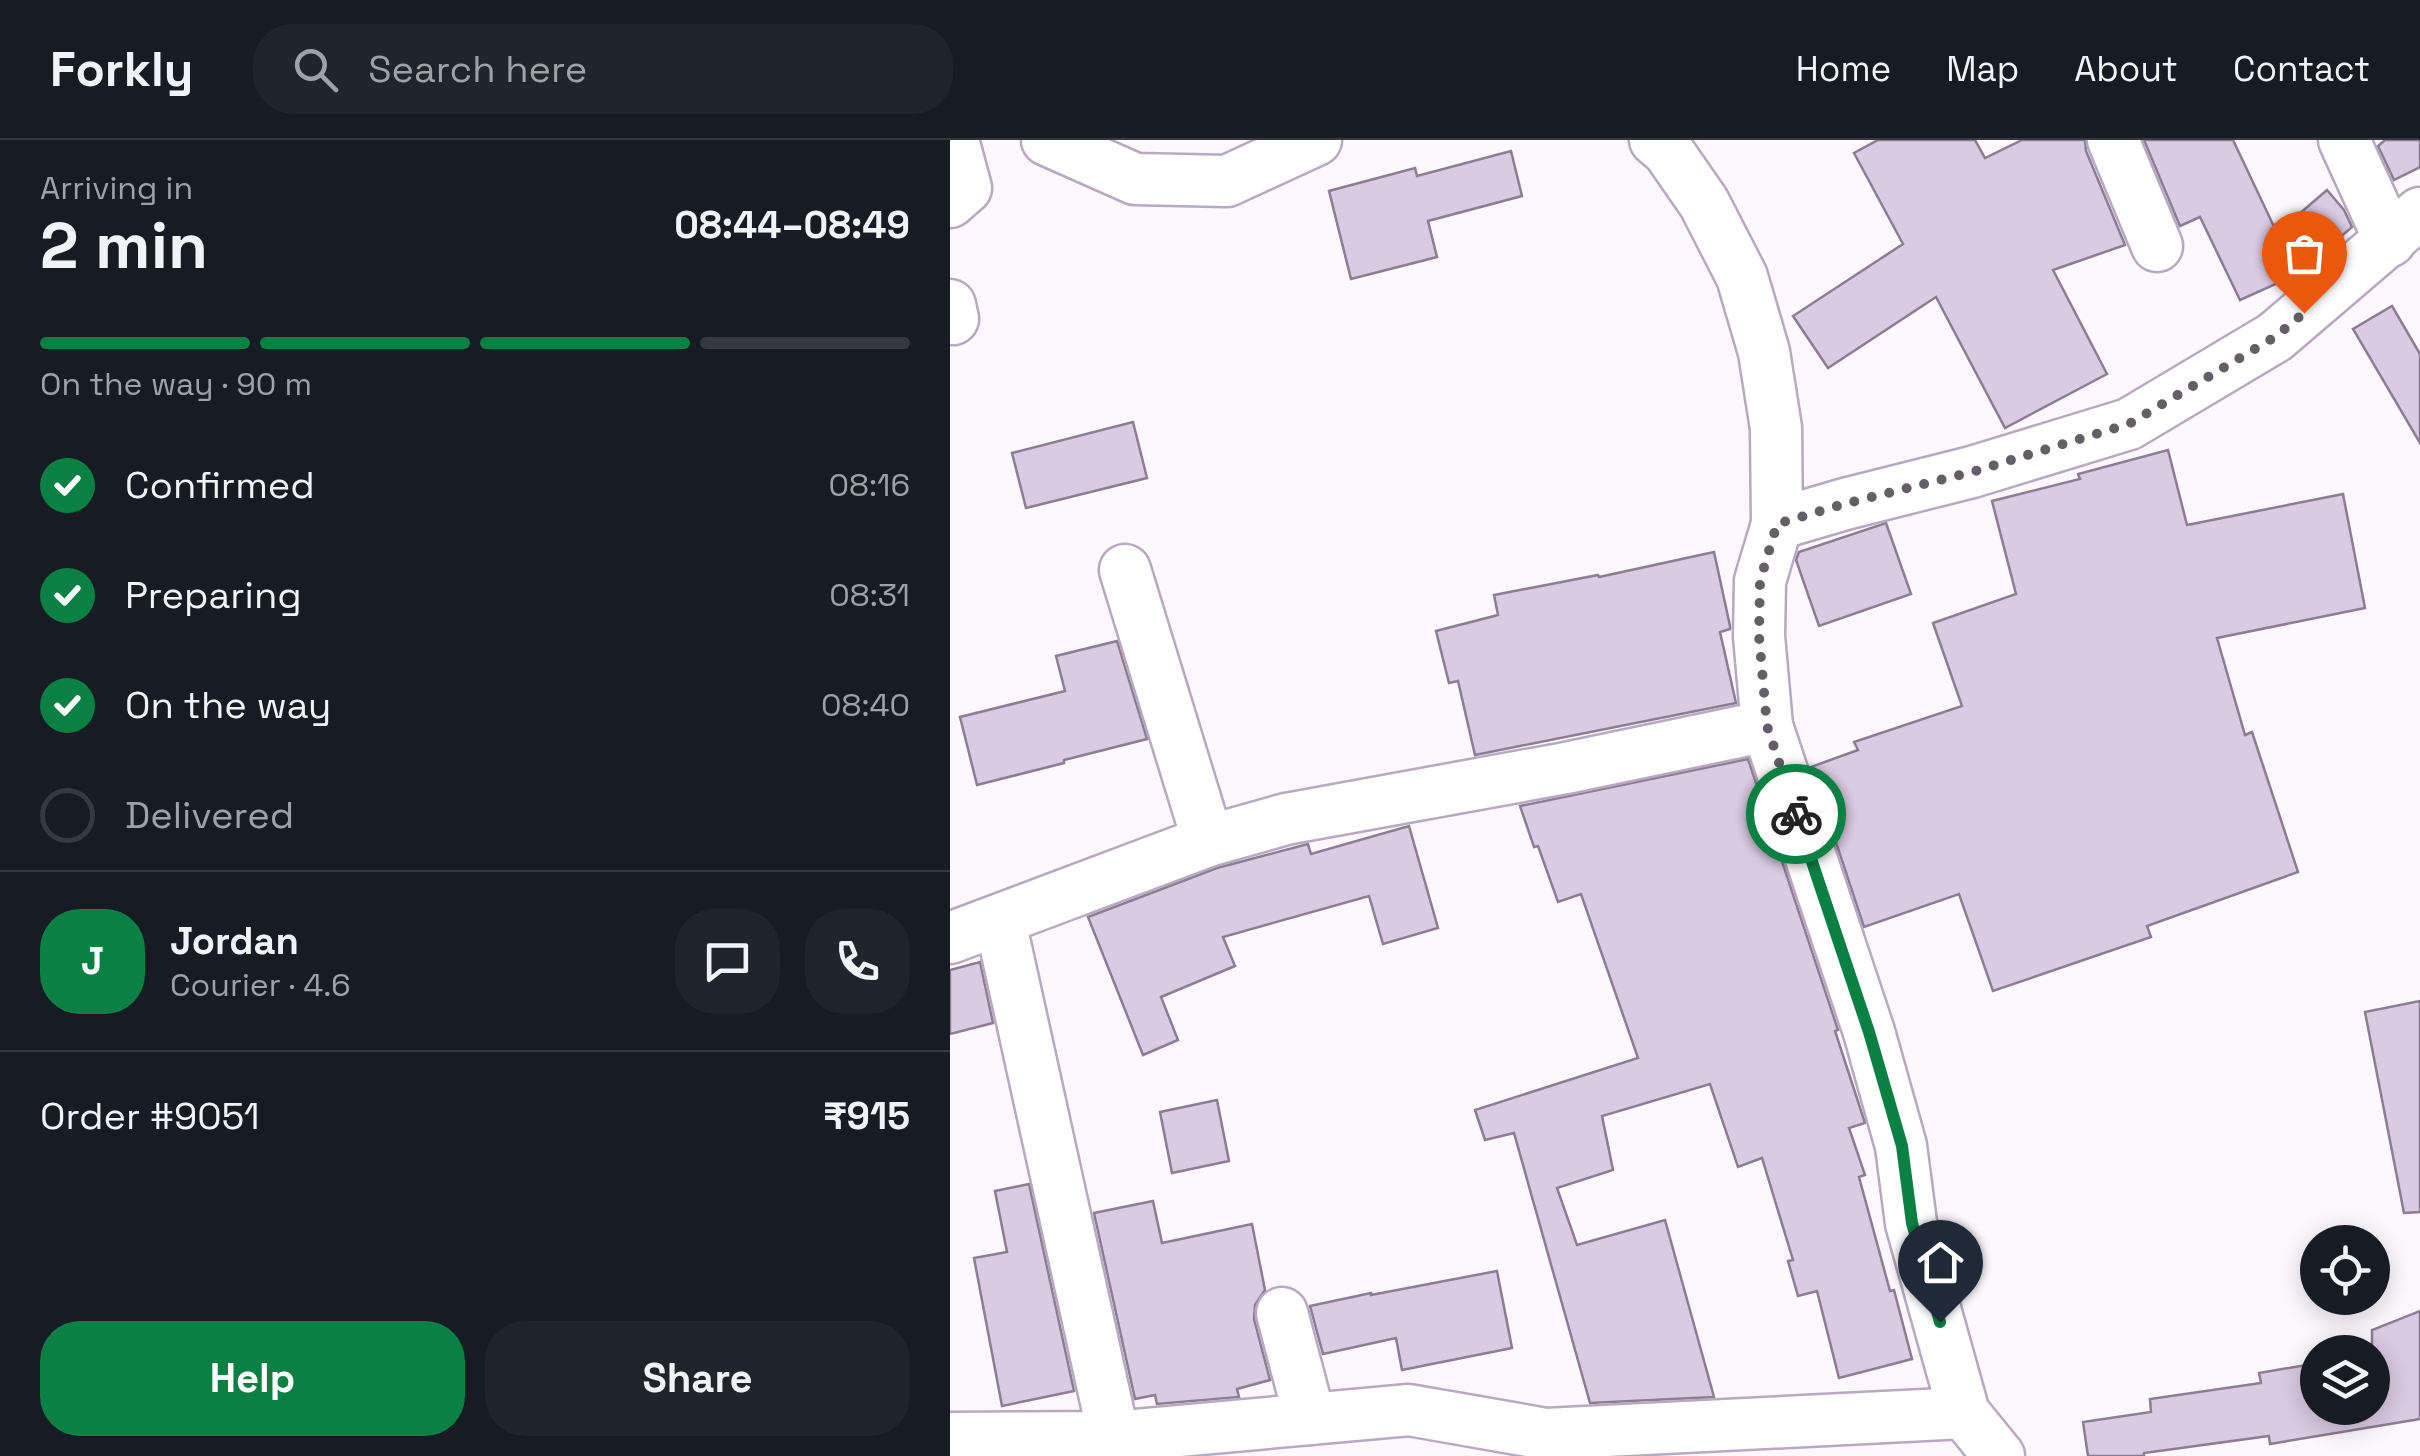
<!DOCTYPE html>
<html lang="en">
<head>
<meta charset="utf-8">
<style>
  body { margin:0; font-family:"Space Grotesk",sans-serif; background:#20242c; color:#f1f3f6; height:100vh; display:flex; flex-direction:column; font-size:38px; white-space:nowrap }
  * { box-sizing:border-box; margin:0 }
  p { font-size:32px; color:#9ea1a6 }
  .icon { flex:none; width:55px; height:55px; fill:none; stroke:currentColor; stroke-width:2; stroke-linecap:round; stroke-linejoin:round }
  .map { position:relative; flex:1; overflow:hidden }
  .sheet { display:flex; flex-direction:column; background:#171b24; width:950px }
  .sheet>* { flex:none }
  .tools { position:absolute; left:1350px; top:1085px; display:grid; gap:20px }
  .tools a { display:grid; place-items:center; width:90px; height:90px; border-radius:50%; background:#171b24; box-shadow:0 5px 25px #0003; font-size:50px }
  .pin { position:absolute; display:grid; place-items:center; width:85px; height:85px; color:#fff; margin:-102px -42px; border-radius:50% 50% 50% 0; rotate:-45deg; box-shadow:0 0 10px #0007 }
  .pin .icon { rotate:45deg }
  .courier { position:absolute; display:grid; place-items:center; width:100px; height:100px; margin:-50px; border:8px solid #0b8043; border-radius:50%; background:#fff; color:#222; box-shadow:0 2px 12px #0007 }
  .head em { font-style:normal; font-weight:700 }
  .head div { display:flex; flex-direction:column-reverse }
  .head { display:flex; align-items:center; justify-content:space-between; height:170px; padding:0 40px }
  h1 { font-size:65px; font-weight:700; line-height:75px }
  .bar { display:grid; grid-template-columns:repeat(4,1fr); gap:15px 10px; align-content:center; height:120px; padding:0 40px }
  .bar i { height:12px; border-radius:8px; background:#363941 }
  .bar .on { background:#0b8043 }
  .bar p { grid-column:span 4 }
  .line { display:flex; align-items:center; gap:25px; padding:0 40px; border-top:2px solid #363941 }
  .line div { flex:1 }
  .round { display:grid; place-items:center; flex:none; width:105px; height:105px; border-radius:40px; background:#20242c }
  ol { padding:0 40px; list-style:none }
  li { display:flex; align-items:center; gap:30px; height:110px }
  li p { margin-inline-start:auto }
  li .icon { padding:10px; border-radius:50%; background:#0b8043; color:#fff; stroke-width:4 }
  li:last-child { color:#9ea1a6 }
  li i { width:55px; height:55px; border:5px solid #363941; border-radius:50% }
  .action { display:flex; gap:20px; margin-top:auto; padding:20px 40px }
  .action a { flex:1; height:115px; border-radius:40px; background:#0b8043; color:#fff; font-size:40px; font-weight:700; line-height:115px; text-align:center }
  .action a+a { background:#20242c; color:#f1f3f6 }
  header { display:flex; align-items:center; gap:60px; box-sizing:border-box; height:140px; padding:0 50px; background:#171b24; border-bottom:2px solid #363941 }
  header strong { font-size:48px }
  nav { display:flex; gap:55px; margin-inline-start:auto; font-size:35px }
  .search { width:700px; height:90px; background:#20242c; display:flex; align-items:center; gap:25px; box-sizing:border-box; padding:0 35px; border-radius:40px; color:#9ea1a6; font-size:38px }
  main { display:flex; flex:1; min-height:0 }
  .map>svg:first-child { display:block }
  .building { fill:#dacae2; stroke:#8c7d93; stroke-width:2.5 }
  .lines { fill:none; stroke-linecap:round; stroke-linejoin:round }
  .minor-casing { stroke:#b8a8c0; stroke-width:55 }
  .minor { stroke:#fff; stroke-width:50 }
  .done { stroke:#645f67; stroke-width:10; stroke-dasharray:0 18 }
  .route { stroke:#0b8043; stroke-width:12 }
</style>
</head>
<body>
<header>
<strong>Forkly</strong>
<div class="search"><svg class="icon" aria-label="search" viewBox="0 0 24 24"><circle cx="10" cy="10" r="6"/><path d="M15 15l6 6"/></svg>Search here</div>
<nav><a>Home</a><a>Map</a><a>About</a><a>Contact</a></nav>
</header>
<main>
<section class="sheet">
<div class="head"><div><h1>2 min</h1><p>Arriving in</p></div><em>08:44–08:49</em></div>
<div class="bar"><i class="on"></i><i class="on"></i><i class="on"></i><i></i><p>On the way · 90 m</p></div>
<ol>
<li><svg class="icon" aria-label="check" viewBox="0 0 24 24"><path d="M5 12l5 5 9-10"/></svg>Confirmed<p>08:16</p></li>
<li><svg class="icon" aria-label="check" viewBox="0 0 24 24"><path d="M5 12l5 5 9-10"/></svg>Preparing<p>08:31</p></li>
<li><svg class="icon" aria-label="check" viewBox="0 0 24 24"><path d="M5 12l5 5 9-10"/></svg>On the way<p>08:40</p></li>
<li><i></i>Delivered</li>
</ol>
<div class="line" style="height:180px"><b class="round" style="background:#0b8043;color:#fff">J</b><div><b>Jordan</b><p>Courier · 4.6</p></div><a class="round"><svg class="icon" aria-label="chat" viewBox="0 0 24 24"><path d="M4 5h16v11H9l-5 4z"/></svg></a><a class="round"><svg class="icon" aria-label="phone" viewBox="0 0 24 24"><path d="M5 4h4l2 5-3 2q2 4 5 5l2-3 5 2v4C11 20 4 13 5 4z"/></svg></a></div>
<div class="line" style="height:130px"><div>Order #9051</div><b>₹915</b></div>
<div class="action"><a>Help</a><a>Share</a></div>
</section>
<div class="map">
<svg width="1470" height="1316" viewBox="0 0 1470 1316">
  <rect width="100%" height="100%" fill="#fcf8fe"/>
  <g class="building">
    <path d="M 928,0 L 1025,0 L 1035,18 L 1072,0 L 1135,0 L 1136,11 L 1175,105 L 1103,130 L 1157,234 L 1055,288 L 986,157 L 878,228 L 843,176 L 953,104 L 904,13 Z"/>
    <path d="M 1194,0 L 1283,0 L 1327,93 L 1377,50 L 1394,70 L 1402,87 L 1348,134 L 1290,160 L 1250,77 L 1230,86 Z"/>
    <path d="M 1435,0 L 1470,0 L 1470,27 L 1444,40 L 1428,6 Z"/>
    <path d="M 561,11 L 572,56 L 478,81 L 487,117 L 401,139 L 379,51 L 465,28 L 467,36 Z"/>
    <path d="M 1442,166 L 1470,214 L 1470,303 L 1403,189 Z"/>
    <path d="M 183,282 L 197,338 L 76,368 L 62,313 Z"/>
    <path d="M 1218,310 L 1237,385 L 1393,354 L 1415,468 L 1267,498 L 1295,595 L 1302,592 L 1348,732 L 1197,786 L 1201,797 L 1043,851 L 1009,754 L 914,787 L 861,627 L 908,610 L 904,602 L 1012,566 L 983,483 L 1066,454 L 1042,361 L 1130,339 L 1128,334 Z"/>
    <path d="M 936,383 L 961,454 L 869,486 L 846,420 L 849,412 Z"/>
    <path d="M 764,412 L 780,486 L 780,489 L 770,492 L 786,563 L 525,615 L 508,541 L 499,543 L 486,491 L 548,475 L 544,455 L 648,435 L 649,437 Z"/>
    <path d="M 167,501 L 197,599 L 114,620 L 114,623 L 27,645 L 10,577 L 115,551 L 106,516 Z"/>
    <path d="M 798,619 L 888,890 L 885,891 L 915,983 L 899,988 L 915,1035 L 909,1037 L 940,1151 L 944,1150 L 962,1219 L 889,1238 L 867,1151 L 848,1156 L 838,1121 L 843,1120 L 812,1018 L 788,1027 L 760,944 L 652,976 L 663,1030 L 607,1048 L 627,1105 L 715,1080 L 764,1257 L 640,1263 L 564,993 L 535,1000 L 525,970 L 688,918 L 631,754 L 608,762 L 588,706 L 584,707 L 570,666 Z"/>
    <path d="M 459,686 L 488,788 L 433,804 L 419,756 L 273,797 L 285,826 L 211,857 L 228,900 L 193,915 L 138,777 L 267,728 L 358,704 L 361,714 Z"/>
    <path d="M 30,822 L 43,883 L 0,894 L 0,830 Z"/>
    <path d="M 1470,861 L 1470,1072 L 1454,1073 L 1415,872 Z"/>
    <path d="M 267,960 L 279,1021 L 222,1033 L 210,972 Z"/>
    <path d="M 79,1044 L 124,1251 L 52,1266 L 24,1118 L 57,1112 L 45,1051 Z"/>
    <path d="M 203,1061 L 212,1103 L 302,1084 L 315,1150 L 305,1165 L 304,1179 L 320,1240 L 287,1249 L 289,1257 L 207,1264 L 205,1255 L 185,1259 L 144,1073 Z"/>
    <path d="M 547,1131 L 562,1208 L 452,1230 L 446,1198 L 373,1214 L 360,1166 L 421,1153 L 421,1155 Z"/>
    <path d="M 1470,1171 L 1470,1279 L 1320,1304 L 1319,1296 L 1194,1313 L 1194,1316 L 1138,1316 L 1133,1282 L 1201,1272 L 1200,1259 L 1311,1243 L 1309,1233 L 1368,1223 L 1368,1268 L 1422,1268 L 1422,1190 Z"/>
  </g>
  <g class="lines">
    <defs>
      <g id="minor">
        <path d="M 97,0 L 185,39 L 277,41 L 366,0"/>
        <path d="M 705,0 L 718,11 L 754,63 L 792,137 L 814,212 L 826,288 L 827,384 L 810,441 L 809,496 L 817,586 L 919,892 L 951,1006 L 961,1083 L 1014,1273 L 1049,1316"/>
        <path d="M 1163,0 L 1207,106"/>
        <path d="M 1394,0 L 1440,101"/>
        <path d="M 0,62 L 16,48 L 3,0"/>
        <path d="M 0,165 L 3,179"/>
        <path d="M 827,384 L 895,364 L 1022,332 L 1179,284 L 1325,197 L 1470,73"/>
        <path d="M 175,430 L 258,701"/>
        <path d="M 50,781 L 168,1316"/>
        <path d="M 0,798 L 258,701 L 336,679 L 616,628 L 817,586"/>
        <path d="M 332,1173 L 360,1279"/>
        <path d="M 0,1298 L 164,1297 L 459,1270 L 596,1294 L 1014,1273"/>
      </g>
    </defs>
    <use href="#minor" class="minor-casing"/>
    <use href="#minor" class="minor"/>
  </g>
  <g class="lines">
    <path class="done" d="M 846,674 L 817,586 L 809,496 L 810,441 L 827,384 L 894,364 L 1022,332 L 1179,284 L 1325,197 L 1354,173"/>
    <path class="route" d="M 846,674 L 919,892 L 952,1006 L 962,1083 L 990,1182"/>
  </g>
</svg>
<div class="tools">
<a><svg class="icon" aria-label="locate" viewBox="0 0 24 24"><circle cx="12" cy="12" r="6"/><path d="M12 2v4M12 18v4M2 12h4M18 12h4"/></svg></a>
<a><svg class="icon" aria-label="layers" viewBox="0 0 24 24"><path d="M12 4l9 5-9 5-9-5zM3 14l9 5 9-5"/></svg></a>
</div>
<div class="pin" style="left:1354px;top:173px;background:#ea580c"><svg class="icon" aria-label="bag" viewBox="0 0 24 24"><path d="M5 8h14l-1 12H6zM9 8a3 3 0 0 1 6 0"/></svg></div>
<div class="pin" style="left:990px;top:1182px;background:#1f2937"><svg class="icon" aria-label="home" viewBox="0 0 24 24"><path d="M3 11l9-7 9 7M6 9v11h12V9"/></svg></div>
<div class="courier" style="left:846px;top:674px"><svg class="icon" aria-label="bike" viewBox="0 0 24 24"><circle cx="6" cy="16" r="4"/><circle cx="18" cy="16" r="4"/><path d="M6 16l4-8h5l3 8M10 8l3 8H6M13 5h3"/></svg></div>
</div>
</main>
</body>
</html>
